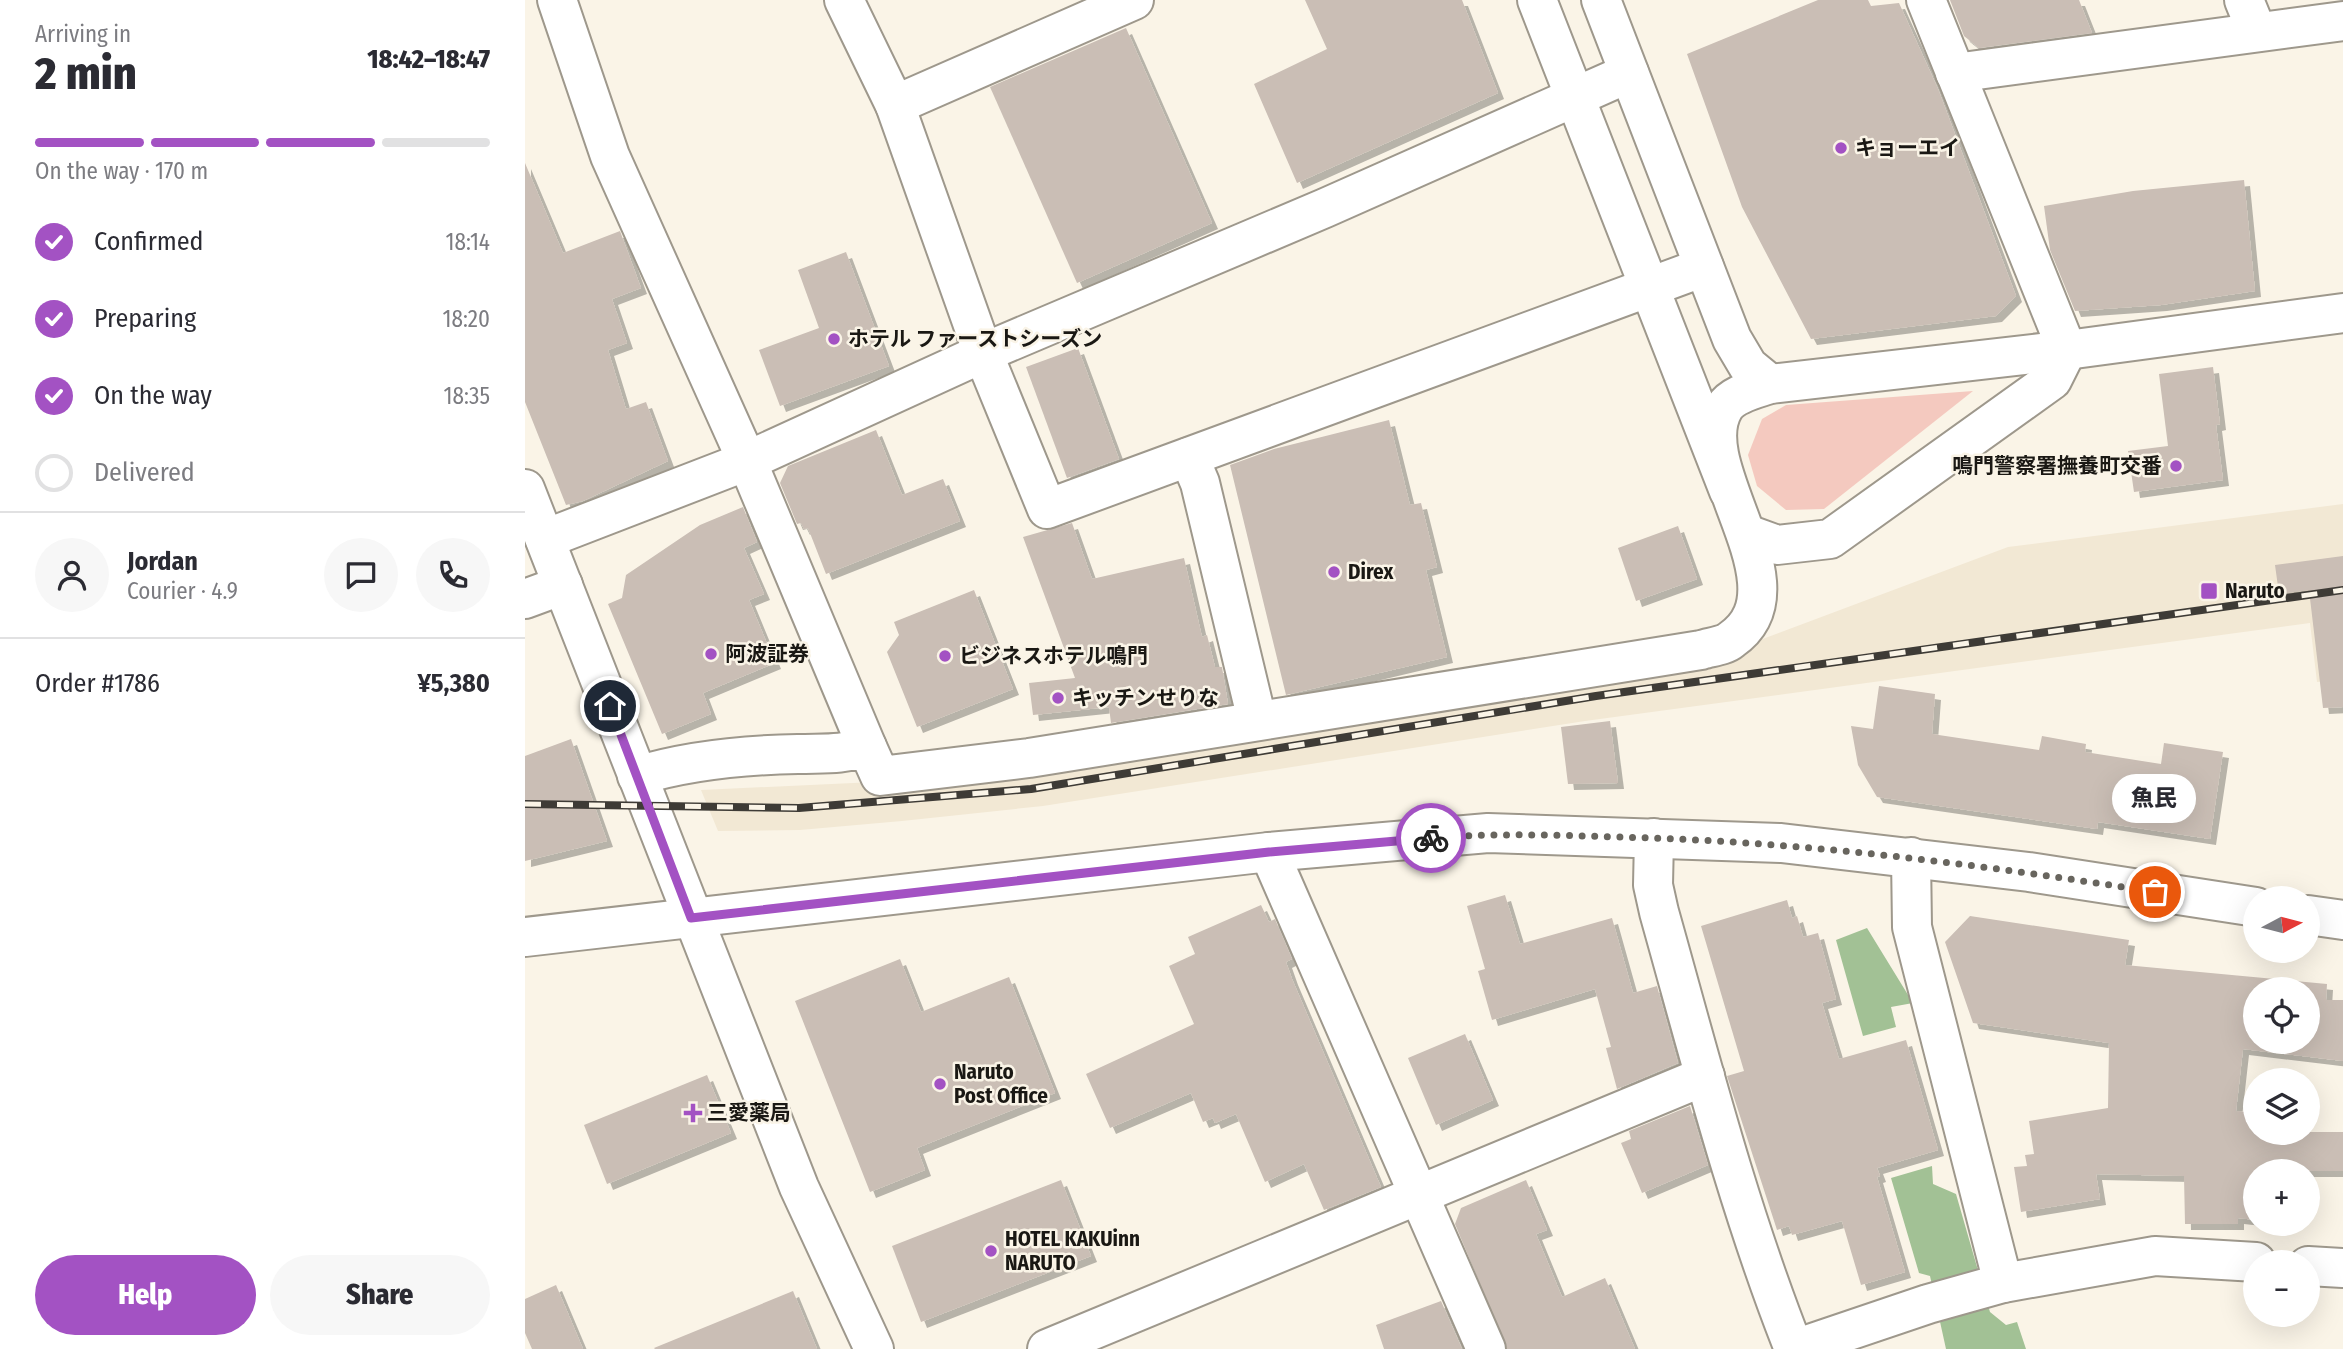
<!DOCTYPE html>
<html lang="en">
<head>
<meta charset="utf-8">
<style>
  body { margin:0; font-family:"Fira Sans Condensed","Noto Sans JP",sans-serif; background:#f7f7f7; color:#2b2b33; height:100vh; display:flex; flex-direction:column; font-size:26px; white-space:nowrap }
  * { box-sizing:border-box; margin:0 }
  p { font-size:23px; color:#7c7c81 }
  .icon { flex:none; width:38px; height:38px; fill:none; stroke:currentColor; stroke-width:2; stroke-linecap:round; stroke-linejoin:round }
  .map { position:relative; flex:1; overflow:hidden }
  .sheet { display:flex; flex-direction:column; background:#fff; width:525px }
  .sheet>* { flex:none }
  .needle { width:46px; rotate:83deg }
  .controls { position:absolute; left:1718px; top:886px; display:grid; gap:14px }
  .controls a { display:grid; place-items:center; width:77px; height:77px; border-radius:50%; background:#fff; box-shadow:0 7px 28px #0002; font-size:35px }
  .pin { position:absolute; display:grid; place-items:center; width:60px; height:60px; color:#fff; margin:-30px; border:4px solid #fff; border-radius:50%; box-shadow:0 2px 7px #0007 }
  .courier { position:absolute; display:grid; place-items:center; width:70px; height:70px; margin:-35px; border:5px solid #a352c3; border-radius:50%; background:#fff; color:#222; box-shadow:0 2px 9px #0007 }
  .bubble { position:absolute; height:49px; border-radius:24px; background:#fff; box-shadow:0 7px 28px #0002; font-size:23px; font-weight:800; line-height:49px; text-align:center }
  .summary em { font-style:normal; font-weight:800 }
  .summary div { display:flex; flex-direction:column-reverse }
  .summary { display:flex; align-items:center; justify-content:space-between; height:119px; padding:0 35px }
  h1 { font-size:46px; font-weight:800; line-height:52px }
  .bar { display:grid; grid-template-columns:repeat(4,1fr); gap:10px 7px; align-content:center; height:84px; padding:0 35px }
  .bar i { height:9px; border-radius:5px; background:#e1e1e2 }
  .bar .active { background:#a352c3 }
  .bar p { grid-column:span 4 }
  .line { display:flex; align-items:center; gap:18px; padding:0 35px; border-top:2px solid #e1e1e2 }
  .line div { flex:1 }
  .round { display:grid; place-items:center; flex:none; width:74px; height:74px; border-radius:37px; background:#f7f7f7 }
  ol { padding:0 35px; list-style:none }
  li { display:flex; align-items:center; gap:21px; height:77px }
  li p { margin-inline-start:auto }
  li .icon { padding:7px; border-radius:50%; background:#a352c3; color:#fff; stroke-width:4 }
  li:last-child { color:#7c7c81 }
  li i { width:38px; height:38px; border:4px solid #e1e1e2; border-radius:50% }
  .action { display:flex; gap:14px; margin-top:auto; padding:14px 35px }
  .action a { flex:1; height:80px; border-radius:42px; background:#a352c3; color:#fff; font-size:28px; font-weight:800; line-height:80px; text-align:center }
  .action a+a { background:#f7f7f7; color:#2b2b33 }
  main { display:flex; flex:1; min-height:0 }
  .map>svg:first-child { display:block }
  .built { fill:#f2e8d4 }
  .green { fill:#f4c9bf }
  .water { fill:#a2c195 }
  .building { fill:#cabeb5; fill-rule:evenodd; filter:url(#shadow) }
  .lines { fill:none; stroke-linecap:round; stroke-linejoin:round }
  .street-casing { stroke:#9e988c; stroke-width:42 }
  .secondary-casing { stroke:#9e988c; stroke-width:42 }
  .highway-casing { stroke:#9e988c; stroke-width:42 }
  .street { stroke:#fff; stroke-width:38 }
  .secondary { stroke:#fff; stroke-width:38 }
  .highway { stroke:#fff; stroke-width:38 }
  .rail-casing { stroke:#3e3b36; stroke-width:8 }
  .rail { stroke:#faf4e7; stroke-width:5; stroke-dasharray:16; stroke-linecap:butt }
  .done { stroke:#68655e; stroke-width:7; stroke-dasharray:0 12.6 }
  .route { stroke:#a352c3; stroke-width:9 }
  .poi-dot { fill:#a352c3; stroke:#faf4e7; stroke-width:2.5 }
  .labels { text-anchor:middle; stroke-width:5; stroke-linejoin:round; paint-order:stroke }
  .poi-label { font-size:21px; font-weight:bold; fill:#1a1814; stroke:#faf4e7; text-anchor:start }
</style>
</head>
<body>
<main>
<section class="sheet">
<div class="summary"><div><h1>2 min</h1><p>Arriving in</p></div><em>18:42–18:47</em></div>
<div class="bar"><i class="active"></i><i class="active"></i><i class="active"></i><i></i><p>On the way · 170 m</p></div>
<ol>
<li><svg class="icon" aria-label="check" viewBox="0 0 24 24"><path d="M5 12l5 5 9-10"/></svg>Confirmed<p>18:14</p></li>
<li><svg class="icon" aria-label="check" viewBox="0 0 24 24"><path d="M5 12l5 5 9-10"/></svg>Preparing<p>18:20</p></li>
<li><svg class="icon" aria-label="check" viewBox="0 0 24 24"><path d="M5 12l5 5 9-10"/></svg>On the way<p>18:35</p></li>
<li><i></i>Delivered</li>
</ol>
<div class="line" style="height:126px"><a class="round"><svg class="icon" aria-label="person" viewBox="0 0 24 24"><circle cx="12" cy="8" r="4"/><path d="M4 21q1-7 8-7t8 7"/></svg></a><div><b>Jordan</b><p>Courier · 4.9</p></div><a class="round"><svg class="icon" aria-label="chat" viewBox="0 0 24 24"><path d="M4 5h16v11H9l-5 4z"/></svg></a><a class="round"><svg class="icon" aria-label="phone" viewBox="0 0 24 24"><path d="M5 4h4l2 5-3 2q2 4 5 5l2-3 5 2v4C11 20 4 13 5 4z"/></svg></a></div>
<div class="line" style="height:91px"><div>Order #1786</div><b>¥5,380</b></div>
<div class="action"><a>Help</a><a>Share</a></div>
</section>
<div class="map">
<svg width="1818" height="1349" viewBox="0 0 1818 1349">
  <defs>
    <filter id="shadow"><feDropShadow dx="6" dy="6" stdDeviation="0" flood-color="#0004"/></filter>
  </defs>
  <rect width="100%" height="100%" fill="#faf4e7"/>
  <path class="built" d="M 1818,504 L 1818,679 L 1792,682 L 1785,623 L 1060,721 L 518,806 L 377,821 L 275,830 L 193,831 L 176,790 L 371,781 L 1184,659 L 1483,547 Z"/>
  <path class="green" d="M 1448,391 L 1299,509 L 1261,510 L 1232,486 L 1223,455 L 1237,419 L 1261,405 Z"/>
  <g class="water">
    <path d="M 1342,928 L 1388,1003 L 1366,1007 L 1371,1027 L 1338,1036 L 1311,940 Z"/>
    <path d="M 1407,1166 L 1408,1184 L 1431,1194 L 1465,1312 L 1481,1325 L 1492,1322 L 1501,1349 L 1421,1349 L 1405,1276 L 1394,1273 L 1366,1178 Z"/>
  </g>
  <g class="building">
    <path d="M 780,0 L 937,0 L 973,93 L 772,183 L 729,84 L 802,49 Z"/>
    <path d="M 1293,0 L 1343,0 L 1346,6 L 1374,3 L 1413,89 L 1491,296 L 1471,316 L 1286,339 L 1217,207 L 1162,54 Z"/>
    <path d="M 1425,0 L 1554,0 L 1567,33 L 1454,48 L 1439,36 Z"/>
    <path d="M 601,28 L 687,223 L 552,283 L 465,87 Z"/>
    <path d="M 0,163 L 38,253 L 95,231 L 116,288 L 87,299 L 102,343 L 83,350 L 101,409 L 121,402 L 143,461 L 58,501 L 41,505 L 0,402 Z"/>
    <path d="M 1719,180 L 1730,291 L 1636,305 L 1550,311 L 1525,250 L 1519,206 L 1608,191 Z"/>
    <path d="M 321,252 L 364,366 L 255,406 L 234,350 L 294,328 L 273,270 Z"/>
    <path d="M 553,348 L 594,459 L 542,478 L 501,367 Z"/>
    <path d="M 1688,367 L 1695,424 L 1691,425 L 1698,480 L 1609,492 L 1603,451 L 1643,446 L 1634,374 Z"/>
    <path d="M 864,420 L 885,505 L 896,503 L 912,567 L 901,570 L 922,657 L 761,695 L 705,465 L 749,449 Z"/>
    <path d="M 351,430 L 377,495 L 418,479 L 435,521 L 301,574 L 283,528 L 279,529 L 276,523 L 272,524 L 255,483 L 263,466 Z"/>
    <path d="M 218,507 L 232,542 L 219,548 L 239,594 L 224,600 L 250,663 L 178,693 L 186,714 L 137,734 L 83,604 L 97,598 L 101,575 L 175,525 Z"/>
    <path d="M 547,523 L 567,579 L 659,558 L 677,637 L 682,635 L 690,667 L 697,667 L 703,704 L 586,723 L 584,707 L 508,715 L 504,683 L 550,678 L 498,537 Z"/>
    <path d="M 1153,526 L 1172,579 L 1111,601 L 1093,548 Z"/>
    <path d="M 1818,556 L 1818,707 L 1798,708 L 1784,590 L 1754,594 L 1750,565 Z"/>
    <path d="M 449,590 L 488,689 L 392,727 L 362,652 L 374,635 L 369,622 Z"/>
    <path d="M 1354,686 L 1410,694 L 1407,734 L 1514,750 L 1517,736 L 1561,744 L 1560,752 L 1636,764 L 1639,743 L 1698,752 L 1685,839 L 1573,822 L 1572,829 L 1352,797 L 1333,765 L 1326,726 L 1348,729 Z"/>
    <path d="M 1085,721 L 1093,783 L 1043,784 L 1036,727 Z"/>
    <path d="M 46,739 L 82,841 L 0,861 L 0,756 Z"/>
    <path d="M 980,895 L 995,944 L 1087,918 L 1108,993 L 1132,986 L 1153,1063 L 1092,1089 L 1081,1048 L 1086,1047 L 1070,989 L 967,1020 L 953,971 L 960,969 L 942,906 Z"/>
    <path d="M 1262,900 L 1267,918 L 1272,916 L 1278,937 L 1293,933 L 1311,999 L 1297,1003 L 1314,1059 L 1381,1040 L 1413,1150 L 1352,1168 L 1355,1176 L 1352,1177 L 1380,1272 L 1336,1285 L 1317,1221 L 1267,1235 L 1264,1226 L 1252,1230 L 1202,1076 L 1219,1071 L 1176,926 Z"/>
    <path d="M 736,905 L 744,922 L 750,919 L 767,959 L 761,962 L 767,979 L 856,1187 L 799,1210 L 779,1164 L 740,1182 L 711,1114 L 690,1123 L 688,1118 L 678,1122 L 666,1093 L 585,1128 L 561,1074 L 669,1024 L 644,966 L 670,954 L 663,937 Z"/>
    <path d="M 1445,916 L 1604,940 L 1600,965 L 1802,984 L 1801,1000 L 1818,1000 L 1818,1061 L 1718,1049 L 1711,1111 L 1731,1113 L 1731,1132 L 1818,1132 L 1818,1171 L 1731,1171 L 1731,1220 L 1713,1218 L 1713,1224 L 1660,1224 L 1659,1176 L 1571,1174 L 1575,1199 L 1496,1212 L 1489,1167 L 1502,1166 L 1500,1155 L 1509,1154 L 1504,1121 L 1583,1108 L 1584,1043 L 1448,1023 L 1420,942 ZM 1731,989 L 1783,989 L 1783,1041 L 1731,1041 Z"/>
    <path d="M 375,959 L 396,1012 L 484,977 L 530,1093 L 392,1148 L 400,1170 L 345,1192 L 270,1001 Z"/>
    <path d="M 940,1034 L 968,1100 L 911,1125 L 883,1058 Z"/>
    <path d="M 182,1075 L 206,1133 L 82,1184 L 59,1125 Z"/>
    <path d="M 1165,1106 L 1183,1165 L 1117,1193 L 1096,1143 L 1106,1139 L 1104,1131 Z"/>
    <path d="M 536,1180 L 566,1256 L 396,1322 L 367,1246 Z"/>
    <path d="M 1001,1180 L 1022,1230 L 1011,1234 L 1037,1297 L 1080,1278 L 1110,1349 L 982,1349 L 930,1224 L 936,1208 Z"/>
    <path d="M 31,1285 L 58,1349 L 7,1349 L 0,1333 L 0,1299 Z"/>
    <path d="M 268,1291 L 292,1349 L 130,1349 L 129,1348 Z"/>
    <path d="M 916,1301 L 937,1349 L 859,1349 L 851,1325 Z"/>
  </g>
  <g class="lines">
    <defs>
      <g id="street">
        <path d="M 32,0 L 85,156 L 222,461 L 342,747"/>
        <path d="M 319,0 L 370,105 L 458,353 L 522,509 L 1179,267"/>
        <path d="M 1719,0 L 1732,32"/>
        <path d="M 1430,73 L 1818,21"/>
        <path d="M 370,105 L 609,0"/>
        <path d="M 664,457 L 675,483 L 732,720"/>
        <path d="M 1222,534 L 1252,545 L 1305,539 L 1527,380 L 1542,350 L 1401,0"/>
        <path d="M 20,539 L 222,461 L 458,353 L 800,208 L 1104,73"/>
        <path d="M 0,599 L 38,585"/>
        <path d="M 112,776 C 164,760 219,755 273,754 C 299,753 316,755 342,747 L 355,776 L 504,758 L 1176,650 C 1185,647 1199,646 1206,640 C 1283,587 1163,468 1199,408 C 1207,394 1231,389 1245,384 L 1542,350"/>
        <path d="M 1129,838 L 1128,885 L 1134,912 C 1175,1058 1213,1208 1269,1349"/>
        <path d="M 744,852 L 961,1349"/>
        <path d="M 1386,857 L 1387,927 L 1478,1283"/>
        <path d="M 522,1349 L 1180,1076"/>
      </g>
      <g id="secondary">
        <path d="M 1012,0 L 1204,491"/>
        <path d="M 1076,0 L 1207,339 L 1223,366 L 1245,384"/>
        <path d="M 1542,350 L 1818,313"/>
        <path d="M 0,489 L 274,1187 L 349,1349"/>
        <path d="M 1783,1266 L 1818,1268"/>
        <path d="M 1270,1349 L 1403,1304 L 1478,1283 L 1630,1256 L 1731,1262"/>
      </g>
      <g id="highway">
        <path d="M 1783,915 L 1818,920"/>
        <path d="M 0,937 L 744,852 L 963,833 L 1256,843 L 1504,872 L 1731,907"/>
      </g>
    </defs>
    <use href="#street" class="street-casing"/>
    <use href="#secondary" class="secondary-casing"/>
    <use href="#highway" class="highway-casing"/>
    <use href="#street" class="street"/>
    <use href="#secondary" class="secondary"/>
    <use href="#highway" class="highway"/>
    <defs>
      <path id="rail" d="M 0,804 L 274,808 L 506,789 L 1071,696 L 1818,590"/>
    </defs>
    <use href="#rail" class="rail-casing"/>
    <use href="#rail" class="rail"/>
  </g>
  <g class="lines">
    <path class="done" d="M 906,838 C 968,833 1030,835 1092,837 C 1273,841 1451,864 1630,892"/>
    <path class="route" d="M 85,706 L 166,918 L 744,852 L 906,838"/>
  </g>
  <g class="poi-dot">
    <circle cx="1316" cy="148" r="7"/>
    <circle cx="309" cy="339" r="7"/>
    <circle cx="1651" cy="466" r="7"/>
    <circle cx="809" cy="572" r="7"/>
    <rect x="1675" y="582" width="18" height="18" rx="3.5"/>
    <circle cx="186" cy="654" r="7"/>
    <circle cx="420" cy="656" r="7"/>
    <circle cx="533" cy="698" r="7"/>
    <circle cx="415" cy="1084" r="7"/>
    <path d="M164.5 1102.5h7v7h7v7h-7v7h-7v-7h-7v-7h7z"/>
    <circle cx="466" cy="1251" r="7"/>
  </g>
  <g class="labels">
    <g class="poi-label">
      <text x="1330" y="155">キョーエイ</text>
      <text x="323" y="346">ホテル ファーストシーズン</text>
      <text x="1637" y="473" text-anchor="end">鳴門警察署撫養町交番</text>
      <text x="823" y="579">Direx</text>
      <text x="1700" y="598">Naruto</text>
      <text x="200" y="661">阿波証券</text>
      <text x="434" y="663">ビジネスホテル鳴門</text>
      <text x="547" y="705">キッチンせりな</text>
      <text x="429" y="1079">Naruto<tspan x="429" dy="24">Post Office</tspan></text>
      <text x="182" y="1120">三愛薬局</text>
      <text x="480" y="1246">HOTEL KAKUinn<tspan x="480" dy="24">NARUTO</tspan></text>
    </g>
  </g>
</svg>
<div class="controls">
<a><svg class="needle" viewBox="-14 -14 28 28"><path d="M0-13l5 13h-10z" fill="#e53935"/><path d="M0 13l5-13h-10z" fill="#7c7c81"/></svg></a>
<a><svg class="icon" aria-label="locate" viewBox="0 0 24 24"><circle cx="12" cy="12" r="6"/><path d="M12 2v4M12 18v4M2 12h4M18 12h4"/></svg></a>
<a><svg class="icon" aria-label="layers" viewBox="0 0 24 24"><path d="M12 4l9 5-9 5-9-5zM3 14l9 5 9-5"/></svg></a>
<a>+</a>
<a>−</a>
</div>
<div class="pin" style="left:1630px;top:892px;background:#ea580c"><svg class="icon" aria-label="bag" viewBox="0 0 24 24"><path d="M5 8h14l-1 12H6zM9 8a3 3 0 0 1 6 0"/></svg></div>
<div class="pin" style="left:85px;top:706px;background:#1f2937"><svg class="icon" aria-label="home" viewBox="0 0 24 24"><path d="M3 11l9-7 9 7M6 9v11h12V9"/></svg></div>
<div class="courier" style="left:906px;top:838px"><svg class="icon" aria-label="bike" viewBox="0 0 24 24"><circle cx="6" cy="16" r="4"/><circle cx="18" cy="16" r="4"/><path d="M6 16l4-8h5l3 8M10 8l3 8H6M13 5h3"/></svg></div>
<div class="bubble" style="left:1587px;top:774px;width:84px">魚民</div>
</div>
</main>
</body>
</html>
